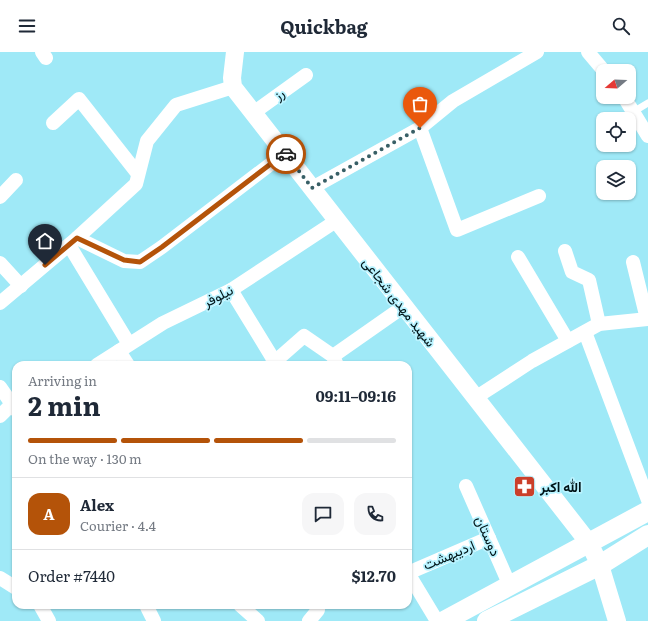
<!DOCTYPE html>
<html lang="en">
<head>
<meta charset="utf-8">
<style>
  body { margin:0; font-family:Literata,Vazirmatn,serif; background:#f6f6f7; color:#1f2937; height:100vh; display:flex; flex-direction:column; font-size:15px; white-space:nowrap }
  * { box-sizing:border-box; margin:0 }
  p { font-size:13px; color:#747a83 }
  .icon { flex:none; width:22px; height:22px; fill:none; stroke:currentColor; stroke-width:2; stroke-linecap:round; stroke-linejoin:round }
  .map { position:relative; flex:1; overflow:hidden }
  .sheet { position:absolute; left:12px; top:309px; width:400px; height:248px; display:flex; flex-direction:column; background:#fff; border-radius:12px; box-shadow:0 1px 3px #0004 }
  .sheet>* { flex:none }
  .needle { width:26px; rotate:251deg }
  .tools { position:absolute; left:596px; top:12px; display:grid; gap:8px }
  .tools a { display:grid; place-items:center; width:40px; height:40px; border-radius:8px; background:#fff; box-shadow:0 1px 3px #0004; font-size:20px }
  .pin { position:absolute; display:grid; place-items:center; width:34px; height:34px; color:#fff; margin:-41px -17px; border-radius:50% 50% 50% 0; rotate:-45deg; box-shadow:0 0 4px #0007 }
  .pin .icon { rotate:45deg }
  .courier { position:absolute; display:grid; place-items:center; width:40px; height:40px; margin:-20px; border:3px solid #b45309; border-radius:50%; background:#fff; color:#222; box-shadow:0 1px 5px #0007 }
  .summary em { font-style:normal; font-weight:700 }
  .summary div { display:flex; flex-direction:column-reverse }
  .summary { display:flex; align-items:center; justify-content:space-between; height:68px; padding:0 16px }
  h1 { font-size:26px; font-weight:700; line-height:30px }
  .bar { display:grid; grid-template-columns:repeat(4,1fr); gap:6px 4px; align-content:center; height:48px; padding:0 16px }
  .bar i { height:5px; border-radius:3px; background:#e0e1e3 }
  .bar .on { background:#b45309 }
  .bar p { grid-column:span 4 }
  .line { display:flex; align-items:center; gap:10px; padding:0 16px; border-top:1px solid #e0e1e3 }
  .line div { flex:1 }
  .round { display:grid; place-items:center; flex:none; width:42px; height:42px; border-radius:12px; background:#f6f6f7 }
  header { display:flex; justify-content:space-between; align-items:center; height:52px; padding:0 16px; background:#fff; font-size:18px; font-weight:700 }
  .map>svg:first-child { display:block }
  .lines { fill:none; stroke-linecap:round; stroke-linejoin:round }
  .service { stroke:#fff; stroke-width:7 }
  .minor { stroke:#fff; stroke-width:14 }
  .tertiary { stroke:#fff; stroke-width:18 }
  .secondary { stroke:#fff; stroke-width:20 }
  .done { stroke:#385f66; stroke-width:4; stroke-dasharray:0 7.2 }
  .route { stroke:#b45309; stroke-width:5 }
  .labels { text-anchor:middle; stroke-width:3.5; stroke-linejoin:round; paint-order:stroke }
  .street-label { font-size:14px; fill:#001418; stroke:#b9f3ff }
  .poi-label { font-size:14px; font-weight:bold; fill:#001418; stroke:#b9f3ff; text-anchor:start }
</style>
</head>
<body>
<header><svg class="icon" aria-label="menu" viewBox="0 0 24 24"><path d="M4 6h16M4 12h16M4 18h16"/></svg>Quickbag<svg class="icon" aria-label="search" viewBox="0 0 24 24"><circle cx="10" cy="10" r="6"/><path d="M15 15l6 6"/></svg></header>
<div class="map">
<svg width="648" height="569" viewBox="0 0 648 569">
  <rect width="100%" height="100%" fill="#9fe9f7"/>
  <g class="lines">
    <path class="service" d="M 633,60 L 648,51"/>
    <g class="minor">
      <path d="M 42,0 L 46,6"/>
      <path d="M 588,0 L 604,19"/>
      <path d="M 624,45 L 648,84"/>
      <path d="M 253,61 L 306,23"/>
      <path d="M 53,71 L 79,47 L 138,122"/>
      <path d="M 420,76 L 457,178 L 539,144"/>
      <path d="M 312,136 L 420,76 L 453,49 L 537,0"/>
      <path d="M 0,145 L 16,128"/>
      <path d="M 77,186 L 136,132 L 147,89 L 176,53 L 233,35"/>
      <path d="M 69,193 L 129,292"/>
      <path d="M 565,199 L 572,220 L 589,228 L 599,272"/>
      <path d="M 518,205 L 568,289"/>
      <path d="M 633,210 L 647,267"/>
      <path d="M 0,211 L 21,234"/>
      <path d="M 231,238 L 275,310"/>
      <path d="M 0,251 L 77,186 L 124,209 L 140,210 L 162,195 L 285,101"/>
      <path d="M 585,280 L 648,448"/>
      <path d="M 119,299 L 128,313"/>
      <path d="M 97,313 L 163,271 L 231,238 L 336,169"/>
      <path d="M 271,313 L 304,284 L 333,304"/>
      <path d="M 337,313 L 333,304 L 403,255"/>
      <path d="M 0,335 L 16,358"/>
      <path d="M 475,346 L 532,309 L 599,272 L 648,267"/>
      <path d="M 0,364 L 12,352"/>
      <path d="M 466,434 L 510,534"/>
      <path d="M 408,521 L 489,486"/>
      <path d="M 408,521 L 437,569"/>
      <path d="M 0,526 L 16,536"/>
      <path d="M 40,553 L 49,569"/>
      <path d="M 146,553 L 154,569"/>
      <path d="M 240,553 L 258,569"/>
      <path d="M 309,569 L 318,558 L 318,553"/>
    </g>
    <path class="tertiary" d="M 235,0 L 232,26 L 233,35 L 589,491 L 600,513 L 617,569"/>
    <g class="secondary">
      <path d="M 444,569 L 648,459"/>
      <path d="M 487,569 L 600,513 L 648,483"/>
    </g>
  </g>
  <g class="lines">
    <path class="done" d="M 286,102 L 312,136 L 420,76"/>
    <path class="route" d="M 45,213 L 77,186 L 124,208 L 140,210 L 162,195 L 285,101 L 286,102"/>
  </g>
  <defs>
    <symbol id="pharmacy-square" viewBox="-11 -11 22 22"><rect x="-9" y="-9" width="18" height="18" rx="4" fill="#cb3f2a" stroke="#b9f3ff"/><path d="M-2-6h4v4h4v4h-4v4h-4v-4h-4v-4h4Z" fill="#fff"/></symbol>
  </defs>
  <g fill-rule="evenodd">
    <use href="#pharmacy-square" x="512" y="422" width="25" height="25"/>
  </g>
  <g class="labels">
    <g class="street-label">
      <text transform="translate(279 42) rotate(-36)" y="5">رز</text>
      <text transform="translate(218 244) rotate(-27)" y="5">نیلوفر</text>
      <text transform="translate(399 250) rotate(52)" y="5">شهید مهدی شجاعی</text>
      <text transform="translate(488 484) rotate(66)" y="5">دوستان</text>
      <text transform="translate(449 503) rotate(-23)" y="5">اردیبهشت</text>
    </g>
    <g class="poi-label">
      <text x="540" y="440">الله اکبر</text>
    </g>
  </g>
</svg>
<div class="tools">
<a><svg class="needle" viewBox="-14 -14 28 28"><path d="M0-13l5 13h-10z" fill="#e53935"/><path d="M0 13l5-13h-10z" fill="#747a83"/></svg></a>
<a><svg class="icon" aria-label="locate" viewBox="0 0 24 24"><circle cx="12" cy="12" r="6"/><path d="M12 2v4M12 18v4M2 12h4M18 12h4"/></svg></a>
<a><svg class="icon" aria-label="layers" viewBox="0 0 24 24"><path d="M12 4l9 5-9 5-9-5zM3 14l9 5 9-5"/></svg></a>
</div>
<div class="pin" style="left:420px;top:76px;background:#ea580c"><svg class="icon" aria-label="bag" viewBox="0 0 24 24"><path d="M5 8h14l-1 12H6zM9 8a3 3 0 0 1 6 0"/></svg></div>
<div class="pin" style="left:45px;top:213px;background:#1f2937"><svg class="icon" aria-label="home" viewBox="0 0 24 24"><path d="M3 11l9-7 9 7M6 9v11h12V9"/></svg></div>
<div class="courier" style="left:286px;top:102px"><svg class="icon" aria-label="car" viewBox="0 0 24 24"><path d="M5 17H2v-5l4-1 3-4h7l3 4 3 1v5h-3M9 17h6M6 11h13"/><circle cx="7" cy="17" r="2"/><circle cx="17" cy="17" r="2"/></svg></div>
<section class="sheet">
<div class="summary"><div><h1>2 min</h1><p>Arriving in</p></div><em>09:11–09:16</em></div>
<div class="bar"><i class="on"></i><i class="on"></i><i class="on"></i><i></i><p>On the way · 130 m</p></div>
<div class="line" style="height:72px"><b class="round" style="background:#b45309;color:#fff">A</b><div><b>Alex</b><p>Courier · 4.4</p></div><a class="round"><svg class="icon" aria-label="chat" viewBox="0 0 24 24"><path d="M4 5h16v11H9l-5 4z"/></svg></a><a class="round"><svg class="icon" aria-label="phone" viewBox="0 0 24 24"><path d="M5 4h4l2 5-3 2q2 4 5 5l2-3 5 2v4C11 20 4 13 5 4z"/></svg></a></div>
<div class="line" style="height:52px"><div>Order #7440</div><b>$12.70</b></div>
</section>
</div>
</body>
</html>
